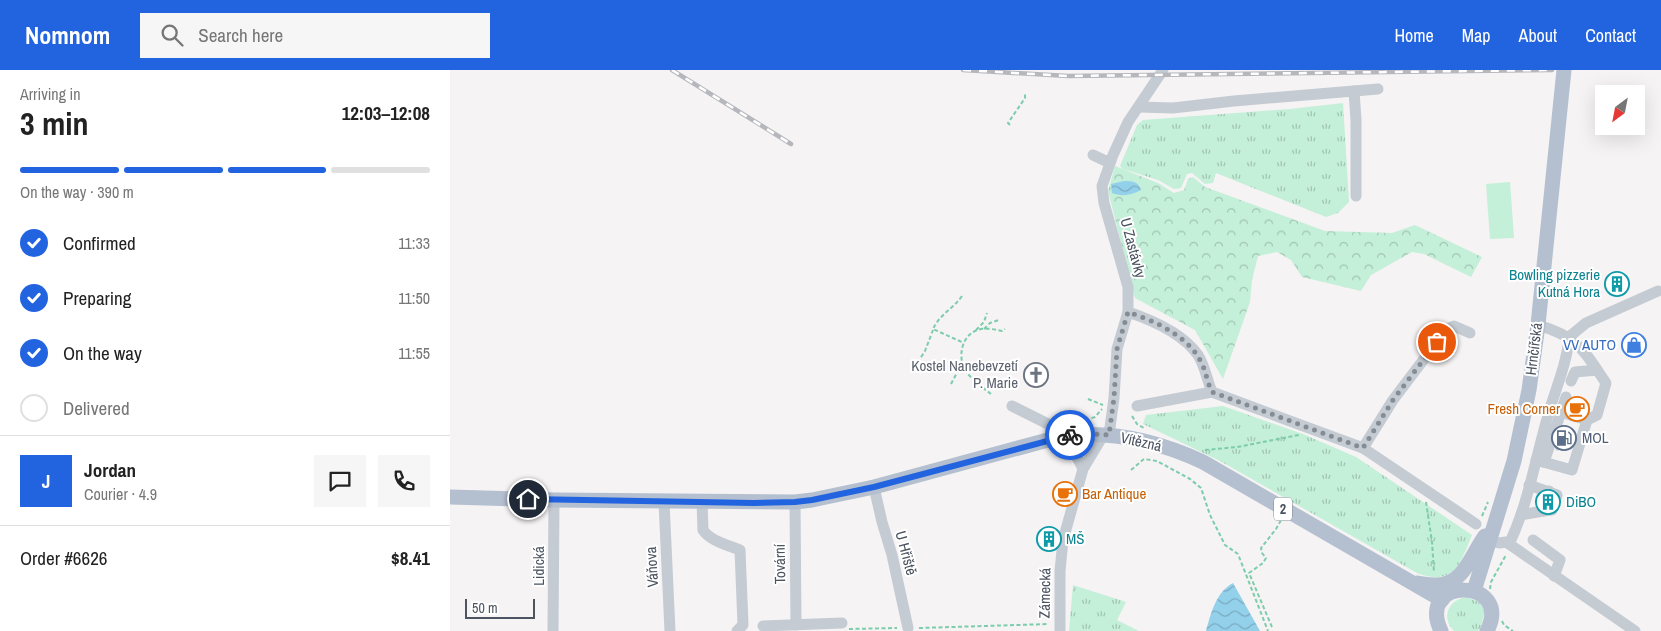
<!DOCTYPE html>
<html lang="en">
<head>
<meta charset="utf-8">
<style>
  body { margin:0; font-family:"Archivo Narrow",sans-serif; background:#f6f6f6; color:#222; height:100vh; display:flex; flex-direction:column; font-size:19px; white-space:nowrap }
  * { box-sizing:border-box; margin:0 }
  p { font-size:16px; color:#767676 }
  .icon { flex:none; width:28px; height:28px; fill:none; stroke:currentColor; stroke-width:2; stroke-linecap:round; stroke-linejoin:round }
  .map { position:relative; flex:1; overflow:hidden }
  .drawer { display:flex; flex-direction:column; background:#fff; width:450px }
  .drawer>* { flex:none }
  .needle { width:32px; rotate:212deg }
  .tools { position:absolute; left:1145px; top:15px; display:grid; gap:10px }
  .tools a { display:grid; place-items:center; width:50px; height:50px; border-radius:0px; background:#fff; box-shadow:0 5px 20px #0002; font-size:25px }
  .scale { position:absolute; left:15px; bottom:12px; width:70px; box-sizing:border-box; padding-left:5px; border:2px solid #4b5460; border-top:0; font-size:14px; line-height:18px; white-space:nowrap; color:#4b5460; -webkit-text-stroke:4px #fff; paint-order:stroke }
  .pin { position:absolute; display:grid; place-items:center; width:42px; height:42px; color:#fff; margin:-21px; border:2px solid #fff; border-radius:50%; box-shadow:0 1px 5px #0007 }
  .courier { position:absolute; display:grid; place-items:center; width:50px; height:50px; margin:-25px; border:4px solid #2263e0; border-radius:50%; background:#fff; color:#222; box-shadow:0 1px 6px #0007 }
  .head em { font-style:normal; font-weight:700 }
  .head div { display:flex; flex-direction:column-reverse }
  .head { display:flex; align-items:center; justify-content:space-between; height:85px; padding:0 20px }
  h1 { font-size:32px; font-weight:700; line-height:38px }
  .bar { display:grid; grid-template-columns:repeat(4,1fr); gap:8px 5px; align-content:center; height:60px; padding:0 20px }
  .bar i { height:6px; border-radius:4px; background:#e0e0e0 }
  .bar .active { background:#2263e0 }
  .bar p { grid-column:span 4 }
  .line { display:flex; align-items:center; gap:12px; padding:0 20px; border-top:1px solid #e0e0e0 }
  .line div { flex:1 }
  .round { display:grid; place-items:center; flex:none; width:52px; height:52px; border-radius:0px; background:#f6f6f6 }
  ol { padding:0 20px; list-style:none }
  li { display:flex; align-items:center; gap:15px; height:55px }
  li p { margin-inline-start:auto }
  li .icon { padding:5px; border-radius:50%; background:#2263e0; color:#fff; stroke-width:4 }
  li:last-child { color:#767676 }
  li i { width:28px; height:28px; border:2px solid #e0e0e0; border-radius:50% }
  header { display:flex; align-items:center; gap:30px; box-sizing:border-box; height:70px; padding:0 25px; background:#2263e0; color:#fff }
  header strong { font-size:24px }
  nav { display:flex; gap:28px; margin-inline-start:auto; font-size:18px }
  .search { width:350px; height:45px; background:#f6f6f6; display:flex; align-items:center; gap:12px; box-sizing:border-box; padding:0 18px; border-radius:0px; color:#767676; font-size:19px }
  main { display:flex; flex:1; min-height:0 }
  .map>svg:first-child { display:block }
  .grass { fill:url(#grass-tufts) }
  .forest { fill:url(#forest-crowns) }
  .green { fill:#c4efd9 }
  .water { fill:url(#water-waves) }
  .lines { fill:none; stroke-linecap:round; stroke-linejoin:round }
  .minor-tunnel { stroke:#d3d3d6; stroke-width:11; stroke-dasharray:11 5.5; stroke-linecap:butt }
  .path { stroke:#7dccad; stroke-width:2; stroke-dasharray:4 2.5; stroke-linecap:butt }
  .minor { stroke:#c4cbd3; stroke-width:11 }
  .major { stroke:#b4bfd0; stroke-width:15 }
  .rail-casing { stroke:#b5b7bc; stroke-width:4.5 }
  .rail { stroke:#fff; stroke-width:2.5; stroke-dasharray:8; stroke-linecap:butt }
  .done { stroke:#868c93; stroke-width:5; stroke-dasharray:0 9 }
  .route { stroke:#2263e0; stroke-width:6 }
  .labels { text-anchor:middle; stroke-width:4; stroke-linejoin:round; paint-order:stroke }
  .shield { fill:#fff; stroke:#818790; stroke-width:1 }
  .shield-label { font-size:14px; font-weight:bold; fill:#4b5460 }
  .street-label { font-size:15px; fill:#4b5460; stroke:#fff }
  .culture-label { font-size:15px; fill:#0d838f; stroke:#fff; text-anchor:start }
  .shop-label { font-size:15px; fill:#366cbe; stroke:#fff; text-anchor:end }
  .worship-label { font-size:15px; fill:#5b616d; stroke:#fff; text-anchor:end }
  .food-label { font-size:15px; fill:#c56008; stroke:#fff; text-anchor:end }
  .service-label { font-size:15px; fill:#4e5e75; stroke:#fff; text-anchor:start }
</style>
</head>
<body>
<header>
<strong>Nomnom</strong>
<div class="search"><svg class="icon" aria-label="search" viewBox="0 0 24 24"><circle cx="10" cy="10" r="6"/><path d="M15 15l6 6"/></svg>Search here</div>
<nav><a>Home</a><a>Map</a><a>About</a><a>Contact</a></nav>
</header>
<main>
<section class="drawer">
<div class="head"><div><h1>3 min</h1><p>Arriving in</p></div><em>12:03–12:08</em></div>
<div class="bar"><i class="active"></i><i class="active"></i><i class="active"></i><i></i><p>On the way · 390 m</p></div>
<ol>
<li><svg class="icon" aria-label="check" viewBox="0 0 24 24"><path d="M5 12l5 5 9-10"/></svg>Confirmed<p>11:33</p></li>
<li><svg class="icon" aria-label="check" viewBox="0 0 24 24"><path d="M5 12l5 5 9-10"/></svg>Preparing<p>11:50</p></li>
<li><svg class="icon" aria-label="check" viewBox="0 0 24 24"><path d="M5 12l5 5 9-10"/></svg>On the way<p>11:55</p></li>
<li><i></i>Delivered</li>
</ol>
<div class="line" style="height:90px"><b class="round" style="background:#2263e0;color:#fff">J</b><div><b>Jordan</b><p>Courier · 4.9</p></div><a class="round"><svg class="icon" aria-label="chat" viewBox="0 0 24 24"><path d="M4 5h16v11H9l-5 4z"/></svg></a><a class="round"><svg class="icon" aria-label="phone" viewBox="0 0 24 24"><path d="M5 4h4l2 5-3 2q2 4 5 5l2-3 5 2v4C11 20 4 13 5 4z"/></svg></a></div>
<div class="line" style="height:65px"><div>Order #6626</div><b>$8.41</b></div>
</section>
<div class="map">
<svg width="1211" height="561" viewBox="0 0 1211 561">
  <defs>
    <pattern id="grass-tufts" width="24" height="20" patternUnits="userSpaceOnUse" patternTransform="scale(1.25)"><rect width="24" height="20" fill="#c4efd9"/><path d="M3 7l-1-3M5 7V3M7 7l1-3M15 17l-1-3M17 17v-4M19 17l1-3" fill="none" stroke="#a1c4b3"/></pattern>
    <pattern id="forest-crowns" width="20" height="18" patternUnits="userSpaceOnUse" patternTransform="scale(1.25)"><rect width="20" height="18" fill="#c4efd9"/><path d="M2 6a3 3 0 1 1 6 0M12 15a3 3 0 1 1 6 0" fill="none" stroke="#a1c4b3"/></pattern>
    <pattern id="water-waves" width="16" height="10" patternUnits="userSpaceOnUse" patternTransform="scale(1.25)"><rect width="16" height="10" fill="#93d0ea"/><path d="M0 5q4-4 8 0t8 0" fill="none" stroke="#7aabc1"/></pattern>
  </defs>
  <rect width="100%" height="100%" fill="#f5f3f3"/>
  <g class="grass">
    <path d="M 893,33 L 899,132 L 888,143 L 876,147 L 766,103 L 763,113 L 755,114 L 742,103 L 737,104 L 731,118 L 724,119 L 708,110 L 673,99 L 670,96 L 687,55 L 693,50 L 840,39 Z"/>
    <path d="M 773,336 L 853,364 L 906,387 L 1022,465 C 1010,494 1004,517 967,503 L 770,391 L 693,354 L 696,345 Z"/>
    <path d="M 623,515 L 676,532 L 667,550 L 689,561 L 619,561 Z"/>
    <path d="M 1017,527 L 1029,532 L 1035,542 L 1030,559 L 1028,561 L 1004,561 C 990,547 999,529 1017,527 Z"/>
  </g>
  <path class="forest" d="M 665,96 L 708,113 L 724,123 L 734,120 L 738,109 L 743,107 L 755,117 L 875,161 L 942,163 L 965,155 L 1032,187 L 1021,207 L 974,184 L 962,182 L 921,205 L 911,221 L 852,207 L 841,190 L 827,182 L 808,186 L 802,210 L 800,232 L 773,309 L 745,260 L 685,228 L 658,121 Z"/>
  <path class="green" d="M 1060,112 L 1064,168 L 1040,169 L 1036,114 Z"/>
  <g class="water">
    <path d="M 674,111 C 682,111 688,111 691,120 C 681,125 673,127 662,123 L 661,114 Z"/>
    <path d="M 783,513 L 810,561 L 756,561 C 761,543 766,522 783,513 Z"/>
  </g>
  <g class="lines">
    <path class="minor-tunnel" d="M 1104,376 L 1125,366"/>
    <g class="path">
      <path d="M 560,55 L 558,53 L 575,28 L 575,22"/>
      <path d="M 512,226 C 503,239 490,244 483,259 L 514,273"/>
      <path d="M 534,259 L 540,253 L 549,250"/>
      <path d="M 526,260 L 534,252 L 537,243"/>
      <path d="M 464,298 L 475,281 L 483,260"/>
      <path d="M 501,314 L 512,293"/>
      <path d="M 541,324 C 532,317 521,309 515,300 C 508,287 511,268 525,261 C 533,257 543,259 552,261 L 555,259"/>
      <path d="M 638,329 L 653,335"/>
      <path d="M 682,346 L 687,354 L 694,358"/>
      <path d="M 629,352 L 645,347 L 652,339"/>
      <path d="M 755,380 L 787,377 L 849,365"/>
      <path d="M 681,400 L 694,389 L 707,391 L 740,409 L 751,418 L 760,445 L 775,475 L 788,484 L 818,561"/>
      <path d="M 976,432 L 982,472 L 984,502"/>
      <path d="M 1032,446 L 1038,432"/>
      <path d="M 1040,519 L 1041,512 L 1056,485"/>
      <path d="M 1052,551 L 1054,555 L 1063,561"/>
      <path d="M 822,557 L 799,503 L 813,493 L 816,488 L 812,483 L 811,478 L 826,459 L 831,450"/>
      <path d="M 469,558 L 599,554"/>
      <path d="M 399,559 L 447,558"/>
    </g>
    <g class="minor">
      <path d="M 904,21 L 928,19"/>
      <path d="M 689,37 L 723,38 L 784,31 L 904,21 L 906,50 L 906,126"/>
      <path d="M 643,85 L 660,93"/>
      <path d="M 678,242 C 702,250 733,264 748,285 C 755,296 757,310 762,322 L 913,378 L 1026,454"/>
      <path d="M 1121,311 L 1125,302 L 1147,300"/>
      <path d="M 1116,327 L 1111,342 L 1137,350"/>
      <path d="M 562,336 L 602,356 L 628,389 L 633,399"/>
      <path d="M 687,336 L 762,322"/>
      <path d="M 659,365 L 664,328 L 667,279 L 678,242 L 678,217 L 654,133 L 652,116 L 663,85 L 678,52 L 713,0"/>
      <path d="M 913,378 L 943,330 L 996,260 L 1004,256 L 1020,263"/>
      <path d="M 1086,390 L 1122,400 L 1137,350 L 1147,345 L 1156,313 C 1133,279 1128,267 1088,255"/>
      <path d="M 1094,392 L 1111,342"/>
      <path d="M 1079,415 L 1107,425 L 1102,440 L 1093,441"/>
      <path d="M 424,417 L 432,452 L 442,485 L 458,558"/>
      <path d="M 214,432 L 220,561"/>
      <path d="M 252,432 L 253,460 C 260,471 278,475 290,480 L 293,555 L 287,561"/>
      <path d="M 345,432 L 346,555"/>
      <path d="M 1071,445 L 1093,441 L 1099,421"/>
      <path d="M 1083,470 L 1110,490 L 1104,506"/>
      <path d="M 1040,471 L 1049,473 L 1056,472 L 1059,474 L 1185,561"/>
      <path d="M 1059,474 C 1078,435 1085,390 1097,349 C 1104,322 1117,295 1119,267 L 1136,253 L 1208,221"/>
      <path d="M 313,556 L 392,553"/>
      <path d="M 103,561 L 104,430"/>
      <path d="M 610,561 L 610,501 L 613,470 L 633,399 L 654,364"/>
    </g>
    <g class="major">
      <path d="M 0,427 L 104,430 L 345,432 L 362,430 L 424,417 L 609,367 C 659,359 708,371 753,392 L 992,530"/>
      <path d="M 967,513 C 974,514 980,515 987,515 C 1014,515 1022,483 1035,466"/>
      <path d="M 1024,521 L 1064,391 L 1079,320 L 1088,255 L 1114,0"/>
      <path d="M 991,561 C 965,505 1064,508 1037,561"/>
    </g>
    <defs>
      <g id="rail">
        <path d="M 222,0 L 341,74"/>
        <path d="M 513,0 L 618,6 L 1102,0"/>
      </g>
    </defs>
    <use href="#rail" class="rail-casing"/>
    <use href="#rail" class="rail"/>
  </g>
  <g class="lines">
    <path class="done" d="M 620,365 L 640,364 L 659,365 L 664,328 L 667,279 L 678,242 C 705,251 738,266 751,292 C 756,301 757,312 762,322 L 913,378 L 943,330 L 987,272"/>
    <path class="route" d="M 78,429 L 304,433 L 345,432 L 362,430 L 424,417 L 620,365"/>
  </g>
  <defs>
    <symbol id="building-ring" viewBox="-11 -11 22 22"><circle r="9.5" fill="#fff" stroke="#0f9aa8" stroke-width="1.5"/><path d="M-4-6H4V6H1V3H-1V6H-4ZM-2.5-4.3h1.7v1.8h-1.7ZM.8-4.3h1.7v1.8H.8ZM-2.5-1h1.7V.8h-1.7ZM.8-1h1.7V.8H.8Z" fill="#0f9aa8"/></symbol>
    <symbol id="shop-ring" viewBox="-11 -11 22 22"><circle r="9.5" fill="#fff" stroke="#3f7fe0" stroke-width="1.5"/><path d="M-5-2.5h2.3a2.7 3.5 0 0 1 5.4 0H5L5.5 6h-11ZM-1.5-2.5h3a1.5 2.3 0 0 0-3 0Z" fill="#3f7fe0"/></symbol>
    <symbol id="church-ring" viewBox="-11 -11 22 22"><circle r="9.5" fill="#fff" stroke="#6b7280" stroke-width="1.5"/><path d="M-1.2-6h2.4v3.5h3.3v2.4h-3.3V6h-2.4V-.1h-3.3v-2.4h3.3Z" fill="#6b7280"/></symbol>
    <symbol id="cafe-ring" viewBox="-11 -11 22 22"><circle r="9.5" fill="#fff" stroke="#e8710a" stroke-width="1.5"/><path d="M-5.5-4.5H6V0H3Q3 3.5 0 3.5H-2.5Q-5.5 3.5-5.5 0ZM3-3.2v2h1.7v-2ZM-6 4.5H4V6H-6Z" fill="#e8710a"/></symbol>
    <symbol id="fuel-ring" viewBox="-11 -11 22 22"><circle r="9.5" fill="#fff" stroke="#5c6f8a" stroke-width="1.5"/><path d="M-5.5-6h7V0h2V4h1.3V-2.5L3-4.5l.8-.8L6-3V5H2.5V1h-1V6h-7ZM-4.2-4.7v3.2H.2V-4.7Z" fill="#5c6f8a"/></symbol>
  </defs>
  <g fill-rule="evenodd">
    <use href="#building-ring" x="1153" y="200" width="28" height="28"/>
    <use href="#shop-ring" x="1170" y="261" width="28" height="28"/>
    <use href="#church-ring" x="572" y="291" width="28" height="28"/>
    <use href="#cafe-ring" x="1113" y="325" width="28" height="28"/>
    <use href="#fuel-ring" x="1100" y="354" width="28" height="28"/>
    <use href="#cafe-ring" x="601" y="410" width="28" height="28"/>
    <use href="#building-ring" x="1084" y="418" width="28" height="28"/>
    <use href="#building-ring" x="585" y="455" width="28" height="28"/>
  </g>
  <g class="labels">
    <rect class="shield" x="824" y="427.5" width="18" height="23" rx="4"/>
    <g class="shield-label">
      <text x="833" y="444">2</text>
    </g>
    <g class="street-label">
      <text transform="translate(683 178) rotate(75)" y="5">U Zastávky</text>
      <text transform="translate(1084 279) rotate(-83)" y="5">Hrnčířská</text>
      <text transform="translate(691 372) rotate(13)" y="5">Vítězná</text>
      <text transform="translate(456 483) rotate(75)" y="5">U Hřiště</text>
      <text transform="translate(330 494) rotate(-91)" y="5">Tovární</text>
      <text transform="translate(89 496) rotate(-90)" y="5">Lidická</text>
      <text transform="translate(202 497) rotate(-93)" y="5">Váňova</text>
      <text transform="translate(595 523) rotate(-89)" y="5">Zámecká</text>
    </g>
    <g class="culture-label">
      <text x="1150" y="210" text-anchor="end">Bowling pizzerie<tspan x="1150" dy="17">Kutná Hora</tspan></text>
      <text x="1116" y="437">DiBO</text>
      <text x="616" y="474">MŠ</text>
    </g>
    <g class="shop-label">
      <text x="1166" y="280">VV AUTO</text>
    </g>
    <g class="worship-label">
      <text x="568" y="301">Kostel Nanebevzetí<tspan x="568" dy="17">P. Marie</tspan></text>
    </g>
    <g class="food-label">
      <text x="1110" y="344">Fresh Corner</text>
      <text x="632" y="429" text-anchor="start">Bar Antique</text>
    </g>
    <g class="service-label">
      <text x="1132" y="373">MOL</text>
    </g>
  </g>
</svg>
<div class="tools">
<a><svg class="needle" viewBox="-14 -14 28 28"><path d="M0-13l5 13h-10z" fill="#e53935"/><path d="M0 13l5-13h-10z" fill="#767676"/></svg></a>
</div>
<div class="scale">50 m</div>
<div class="pin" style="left:987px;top:272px;background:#ea580c"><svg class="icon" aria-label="bag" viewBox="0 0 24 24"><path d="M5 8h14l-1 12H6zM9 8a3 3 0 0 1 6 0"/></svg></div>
<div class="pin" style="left:78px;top:429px;background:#1f2937"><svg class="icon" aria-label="home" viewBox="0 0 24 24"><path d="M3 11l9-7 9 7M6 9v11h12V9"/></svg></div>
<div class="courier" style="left:620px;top:365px"><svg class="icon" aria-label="bike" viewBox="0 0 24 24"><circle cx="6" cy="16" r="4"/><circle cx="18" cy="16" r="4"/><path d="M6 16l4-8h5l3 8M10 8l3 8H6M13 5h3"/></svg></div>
</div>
</main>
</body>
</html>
